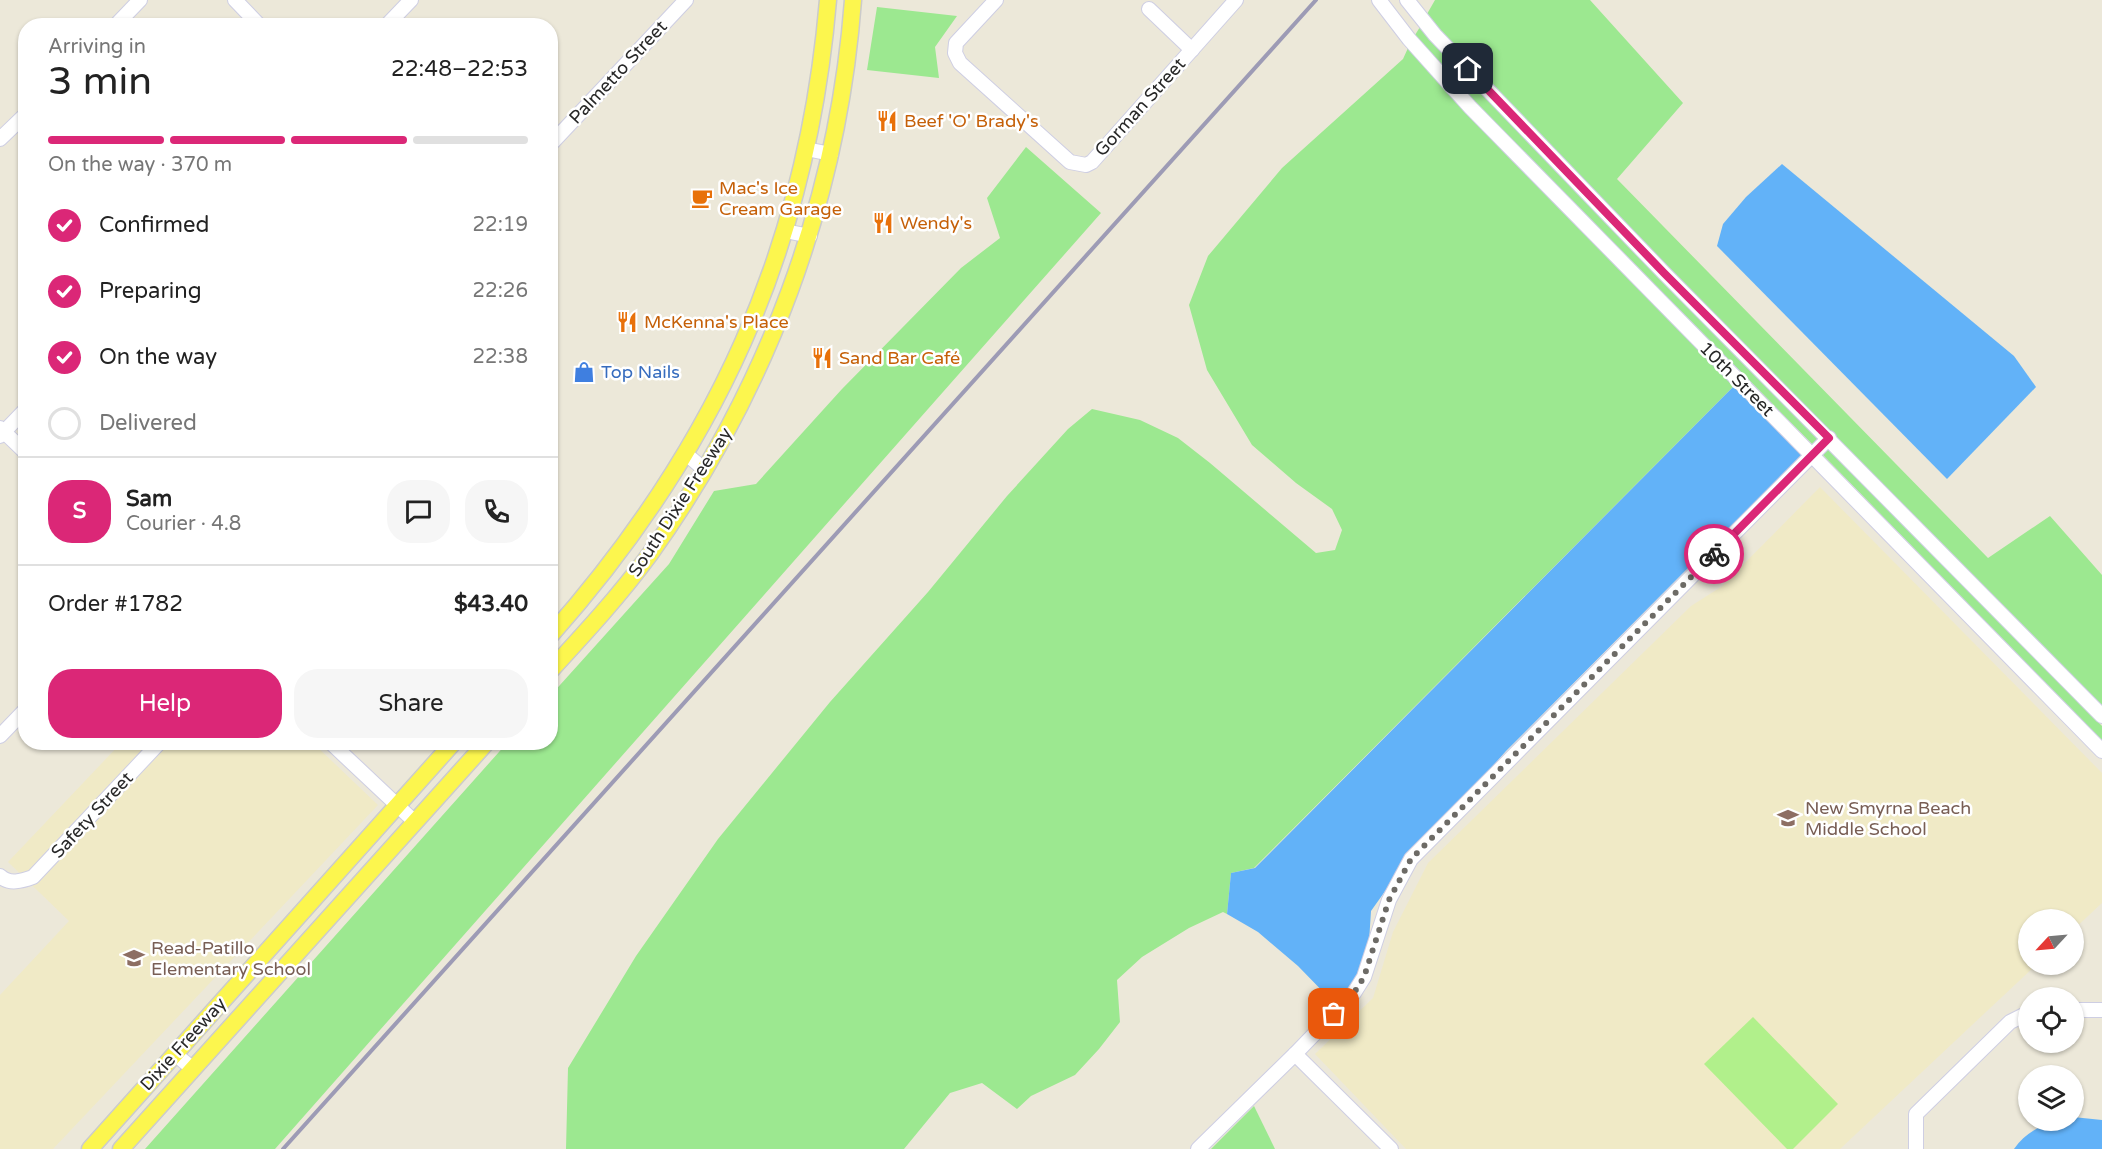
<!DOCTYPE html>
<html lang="en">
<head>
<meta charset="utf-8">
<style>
  body { margin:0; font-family:"Varela Round",sans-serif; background:#f6f6f6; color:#222; height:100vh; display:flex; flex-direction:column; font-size:22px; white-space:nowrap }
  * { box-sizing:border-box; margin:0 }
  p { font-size:20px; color:#767676 }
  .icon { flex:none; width:33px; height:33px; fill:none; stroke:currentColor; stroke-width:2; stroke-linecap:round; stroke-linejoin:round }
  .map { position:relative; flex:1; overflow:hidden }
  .drawer { position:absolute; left:18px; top:18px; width:540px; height:732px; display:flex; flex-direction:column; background:#fff; border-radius:24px; box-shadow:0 2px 4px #0004 }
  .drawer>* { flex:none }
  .needle { width:39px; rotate:244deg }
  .tools { position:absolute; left:2018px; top:909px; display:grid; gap:12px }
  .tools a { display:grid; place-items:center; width:66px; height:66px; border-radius:50%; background:#fff; box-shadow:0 2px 4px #0004; font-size:30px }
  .pin { position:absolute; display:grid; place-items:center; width:51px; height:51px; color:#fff; margin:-26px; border-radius:12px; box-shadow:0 3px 9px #0006 }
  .courier { position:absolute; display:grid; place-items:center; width:60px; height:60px; margin:-30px; border:4px solid #db2777; border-radius:50%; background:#fff; color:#222; box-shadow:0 2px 8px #0007 }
  .overview em { font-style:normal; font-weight:600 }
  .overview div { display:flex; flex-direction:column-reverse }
  .overview { display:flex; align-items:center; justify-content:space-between; height:102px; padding:0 30px }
  h1 { font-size:39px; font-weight:600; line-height:45px }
  .bar { display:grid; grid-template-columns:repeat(4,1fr); gap:9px 6px; align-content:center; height:72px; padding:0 30px }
  .bar i { height:8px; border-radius:4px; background:#e0e0e0 }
  .bar .selected { background:#db2777 }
  .bar p { grid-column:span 4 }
  .line { display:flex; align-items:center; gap:15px; padding:0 30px; border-top:2px solid #e0e0e0 }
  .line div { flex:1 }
  .round { display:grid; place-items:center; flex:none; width:63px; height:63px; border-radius:24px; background:#f6f6f6 }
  ol { padding:0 30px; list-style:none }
  li { display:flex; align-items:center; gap:18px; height:66px }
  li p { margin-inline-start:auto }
  li .icon { padding:6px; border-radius:50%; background:#db2777; color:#fff; stroke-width:4 }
  li:last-child { color:#767676 }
  li i { width:33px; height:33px; border:3px solid #e0e0e0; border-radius:50% }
  .action { display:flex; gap:12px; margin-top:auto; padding:12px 30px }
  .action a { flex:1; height:69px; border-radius:24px; background:#db2777; color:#fff; font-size:24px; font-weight:600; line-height:69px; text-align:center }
  .action a+a { background:#f6f6f6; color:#222 }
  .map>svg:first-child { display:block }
  .education { fill:#f0eac6 }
  .green { fill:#9ce890 }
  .pitch { fill:#b1f08b }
  .water { fill:#62b2f8 }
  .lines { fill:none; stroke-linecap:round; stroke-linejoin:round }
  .minor-casing { stroke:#cecee3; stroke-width:16 }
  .major-casing { stroke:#cbcbcb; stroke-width:19 }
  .minor { stroke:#fff; stroke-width:14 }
  .major { stroke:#fcf64e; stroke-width:16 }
  .rail { stroke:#9d9bb5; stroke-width:4 }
  .done { stroke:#6d6b66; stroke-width:6; stroke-dasharray:0 10.8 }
  .route { stroke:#db2777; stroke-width:8 }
  .labels { text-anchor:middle; stroke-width:5; stroke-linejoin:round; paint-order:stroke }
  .street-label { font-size:18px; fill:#282828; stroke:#fff }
  .food-label { font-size:18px; fill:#c56008; stroke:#fff; text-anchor:start }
  .shop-label { font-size:18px; fill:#366cbe; stroke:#fff; text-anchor:start }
  .education-label { font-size:18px; fill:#785e54; stroke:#fff; text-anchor:start }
</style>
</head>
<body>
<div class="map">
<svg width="2102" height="1149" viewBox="0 0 2102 1149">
  <rect width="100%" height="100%" fill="#ece8d9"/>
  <g class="education">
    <path d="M 1820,487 L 2102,773 L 2102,903 L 2073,930 L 2073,920 L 2028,920 L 2028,964 L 2036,965 L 1840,1149 L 1406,1149 L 1315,1054 L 1373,998 L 1393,932 L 1428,863 L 1691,606 L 1721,587 Z"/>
    <path d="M 121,743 L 313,743 L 378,805 L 53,1149 L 0,1149 L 0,995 L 69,921 L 8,862 Z"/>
  </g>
  <g class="green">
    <path d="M 1435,0 L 1590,0 L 1683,103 L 1617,179 L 1988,558 L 2050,516 L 2102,575 L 2102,706 L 1669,268 L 1440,31 L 1427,14 Z"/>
    <path d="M 877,7 L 957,16 L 935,47 L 939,78 L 867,70 Z"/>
    <path d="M 1420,27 L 1820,439 L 1813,445 L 1476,103 L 1415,35 Z"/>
    <path d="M 1408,48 L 1734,386 L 1254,868 L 1231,873 L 1227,914 L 1223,912 L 1189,928 L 1142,957 L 1117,980 L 1120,1022 L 1099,1049 L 1075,1075 L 1031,1096 L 1017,1109 L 982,1083 L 950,1093 L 904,1149 L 566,1149 L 568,1068 L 636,956 L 718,839 L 830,702 L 928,592 L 1007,496 L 1068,429 L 1092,409 L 1140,420 L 1178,438 L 1210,463 L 1316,553 L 1335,550 L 1342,530 L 1332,509 L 1296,483 L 1252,445 L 1207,370 L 1189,305 L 1208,256 L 1282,168 L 1403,59 Z"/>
    <path d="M 1026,147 L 1101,213 L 275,1149 L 145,1149 L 507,743 L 550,742 L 551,695 L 669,564 L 714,491 L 756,484 L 842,389 L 961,268 L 1000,238 L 987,198 Z"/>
    <path d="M 1828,448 L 2102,726 L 2102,741 L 1822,454 Z"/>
    <path d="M 1254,1106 L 1275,1149 L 1211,1149 Z"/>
  </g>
  <path class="pitch" d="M 1753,1017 L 1838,1104 L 1793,1149 L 1787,1149 L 1704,1064 Z"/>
  <g class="water">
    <path d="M 1782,164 L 2014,356 L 2036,387 L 1947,479 L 1717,246 L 1723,224 L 1746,197 Z"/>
    <path d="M 1734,386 L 1803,455 L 1686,570 L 1506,751 L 1393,880 L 1371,911 L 1369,942 L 1358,975 L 1335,1004 L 1298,966 L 1258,932 L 1227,914 L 1231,873 L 1255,868 Z"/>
    <path d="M 2073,1117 L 2102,1120 L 2102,1149 L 2014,1149 C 2028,1129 2050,1120 2073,1120 Z"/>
  </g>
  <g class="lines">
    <defs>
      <g id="minor">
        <path d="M 235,0 L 260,26"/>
        <path d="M 996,0 L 956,43 L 955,53 L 960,63 L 1070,162 L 1086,165 L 1092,162 L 1236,0"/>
        <path d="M 1379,0 L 1409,39 L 1470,107 L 2102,751"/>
        <path d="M 1407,0 L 1435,35 L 1664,273 L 2102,716"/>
        <path d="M 1149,9 L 1192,50"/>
        <path d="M 115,26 L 140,0"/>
        <path d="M 386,26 L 411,0"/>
        <path d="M 0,139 L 26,114"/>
        <path d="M 550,145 L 686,0"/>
        <path d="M 806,149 L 831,154"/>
        <path d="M 785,231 L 810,236"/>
        <path d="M 0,428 L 26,453"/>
        <path d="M 0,436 L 26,409"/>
        <path d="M 686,454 L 705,470"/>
        <path d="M 0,736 L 26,709"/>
        <path d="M 330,742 L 415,822"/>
        <path d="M 0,876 C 9,885 22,881 33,877 L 160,742"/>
        <path d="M 2073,1010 L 2102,1010"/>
        <path d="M 175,1054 L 193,1069"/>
        <path d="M 1295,1054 L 1391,1149"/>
        <path d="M 1198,1149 L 1295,1054 L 1354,993 L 1364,977 L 1389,900 L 1411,859 L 1829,438"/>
        <path d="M 1916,1149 L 1916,1114 L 2010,1022 L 2028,1013"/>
      </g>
      <g id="major">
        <path d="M 550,636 C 716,449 807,249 828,0"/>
        <path d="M 550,671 C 585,633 620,595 650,554 C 767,390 838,201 853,0"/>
        <path d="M 90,1149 L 454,742"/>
        <path d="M 121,1149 L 487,742"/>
      </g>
    </defs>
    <use href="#minor" class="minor-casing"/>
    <use href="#major" class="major-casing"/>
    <use href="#minor" class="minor"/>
    <use href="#major" class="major"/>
    <path class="rail" d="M 283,1149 L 1316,0"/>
  </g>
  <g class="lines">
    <path class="done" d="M 1334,1014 L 1354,993 L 1364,977 L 1389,900 L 1411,859 L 1714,554"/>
    <path class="route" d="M 1468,69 L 1664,273 L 1829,438 L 1714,554"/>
  </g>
  <defs>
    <symbol id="restaurant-bare" viewBox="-9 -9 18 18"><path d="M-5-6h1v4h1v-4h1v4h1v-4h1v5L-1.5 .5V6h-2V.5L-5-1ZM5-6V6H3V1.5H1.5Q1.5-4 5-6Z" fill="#e8710a" stroke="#fff" stroke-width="2.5" paint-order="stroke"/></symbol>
    <symbol id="cafe-bare" viewBox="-9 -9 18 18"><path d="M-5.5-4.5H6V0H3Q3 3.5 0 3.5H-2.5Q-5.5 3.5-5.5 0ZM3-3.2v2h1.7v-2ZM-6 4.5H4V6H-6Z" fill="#e8710a" stroke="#fff" stroke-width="2.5" paint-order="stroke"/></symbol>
    <symbol id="shop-bare" viewBox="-9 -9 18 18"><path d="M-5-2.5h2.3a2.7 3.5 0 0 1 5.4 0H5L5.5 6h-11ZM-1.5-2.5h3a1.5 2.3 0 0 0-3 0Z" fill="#3f7fe0" stroke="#fff" stroke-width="2.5" paint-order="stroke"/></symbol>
    <symbol id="school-bare" viewBox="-9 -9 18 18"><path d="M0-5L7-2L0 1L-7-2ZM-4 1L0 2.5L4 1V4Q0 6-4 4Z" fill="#8d6e63" stroke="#fff" stroke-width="2.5" paint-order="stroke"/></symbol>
  </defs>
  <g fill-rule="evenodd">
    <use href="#restaurant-bare" x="872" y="106" width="30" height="30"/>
    <use href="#cafe-bare" x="687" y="183" width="30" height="30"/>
    <use href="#restaurant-bare" x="868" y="208" width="30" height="30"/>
    <use href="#restaurant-bare" x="612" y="307" width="30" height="30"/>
    <use href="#restaurant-bare" x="807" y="343" width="30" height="30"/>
    <use href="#shop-bare" x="569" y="357" width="30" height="30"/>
    <use href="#school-bare" x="1773" y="803" width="30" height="30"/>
    <use href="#school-bare" x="119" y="943" width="30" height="30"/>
  </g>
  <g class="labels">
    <g class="street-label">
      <text transform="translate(618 72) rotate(-47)" y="6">Palmetto Street</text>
      <text transform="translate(1140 107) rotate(-48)" y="6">Gorman Street</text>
      <text transform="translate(1737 379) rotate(45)" y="6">10th Street</text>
      <text transform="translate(680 502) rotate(-57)" y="6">South Dixie Freeway</text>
      <text transform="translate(92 815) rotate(-47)" y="6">Safety Street</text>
      <text transform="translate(183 1044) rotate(-48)" y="6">Dixie Freeway</text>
    </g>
    <g class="food-label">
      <text x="904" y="127">Beef 'O' Brady's</text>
      <text x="719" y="194">Mac's Ice<tspan x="719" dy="21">Cream Garage</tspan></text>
      <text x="900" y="229">Wendy's</text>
      <text x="644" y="328">McKenna's Place</text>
      <text x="839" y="364">Sand Bar Café</text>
    </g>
    <g class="shop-label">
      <text x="601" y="378">Top Nails</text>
    </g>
    <g class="education-label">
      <text x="1805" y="814">New Smyrna Beach<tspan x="1805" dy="21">Middle School</tspan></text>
      <text x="151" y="954">Read-Patillo<tspan x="151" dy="21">Elementary School</tspan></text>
    </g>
  </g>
</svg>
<div class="tools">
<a><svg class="needle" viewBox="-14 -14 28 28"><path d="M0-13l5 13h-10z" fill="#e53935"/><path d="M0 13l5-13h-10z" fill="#767676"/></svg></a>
<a><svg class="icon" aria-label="locate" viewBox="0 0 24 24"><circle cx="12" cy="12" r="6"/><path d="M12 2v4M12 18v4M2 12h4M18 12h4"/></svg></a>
<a><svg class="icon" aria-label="layers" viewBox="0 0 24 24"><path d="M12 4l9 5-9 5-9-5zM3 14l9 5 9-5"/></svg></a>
</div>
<div class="pin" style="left:1334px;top:1014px;background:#ea580c"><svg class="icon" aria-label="bag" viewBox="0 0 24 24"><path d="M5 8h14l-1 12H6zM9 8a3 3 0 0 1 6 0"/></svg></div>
<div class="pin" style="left:1468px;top:69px;background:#1f2937"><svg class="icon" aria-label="home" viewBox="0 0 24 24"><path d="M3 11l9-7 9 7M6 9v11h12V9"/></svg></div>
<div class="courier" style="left:1714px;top:554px"><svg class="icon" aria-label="bike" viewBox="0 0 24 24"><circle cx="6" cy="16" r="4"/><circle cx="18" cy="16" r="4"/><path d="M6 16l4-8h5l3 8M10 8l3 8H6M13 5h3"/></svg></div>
<section class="drawer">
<div class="overview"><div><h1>3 min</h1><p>Arriving in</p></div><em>22:48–22:53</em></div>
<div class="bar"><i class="selected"></i><i class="selected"></i><i class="selected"></i><i></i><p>On the way · 370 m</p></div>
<ol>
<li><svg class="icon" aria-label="check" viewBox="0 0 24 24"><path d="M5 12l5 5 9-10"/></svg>Confirmed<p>22:19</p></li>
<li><svg class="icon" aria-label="check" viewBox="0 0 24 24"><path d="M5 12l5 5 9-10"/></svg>Preparing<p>22:26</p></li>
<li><svg class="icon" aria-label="check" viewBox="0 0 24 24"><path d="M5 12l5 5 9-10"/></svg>On the way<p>22:38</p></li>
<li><i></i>Delivered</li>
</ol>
<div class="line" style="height:108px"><b class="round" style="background:#db2777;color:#fff">S</b><div><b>Sam</b><p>Courier · 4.8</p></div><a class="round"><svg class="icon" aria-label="chat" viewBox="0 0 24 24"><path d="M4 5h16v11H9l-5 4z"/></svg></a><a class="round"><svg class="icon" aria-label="phone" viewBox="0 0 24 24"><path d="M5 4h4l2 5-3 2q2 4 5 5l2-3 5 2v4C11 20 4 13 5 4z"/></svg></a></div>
<div class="line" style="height:78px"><div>Order #1782</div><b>$43.40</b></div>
<div class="action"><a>Help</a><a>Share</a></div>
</section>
</div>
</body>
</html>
